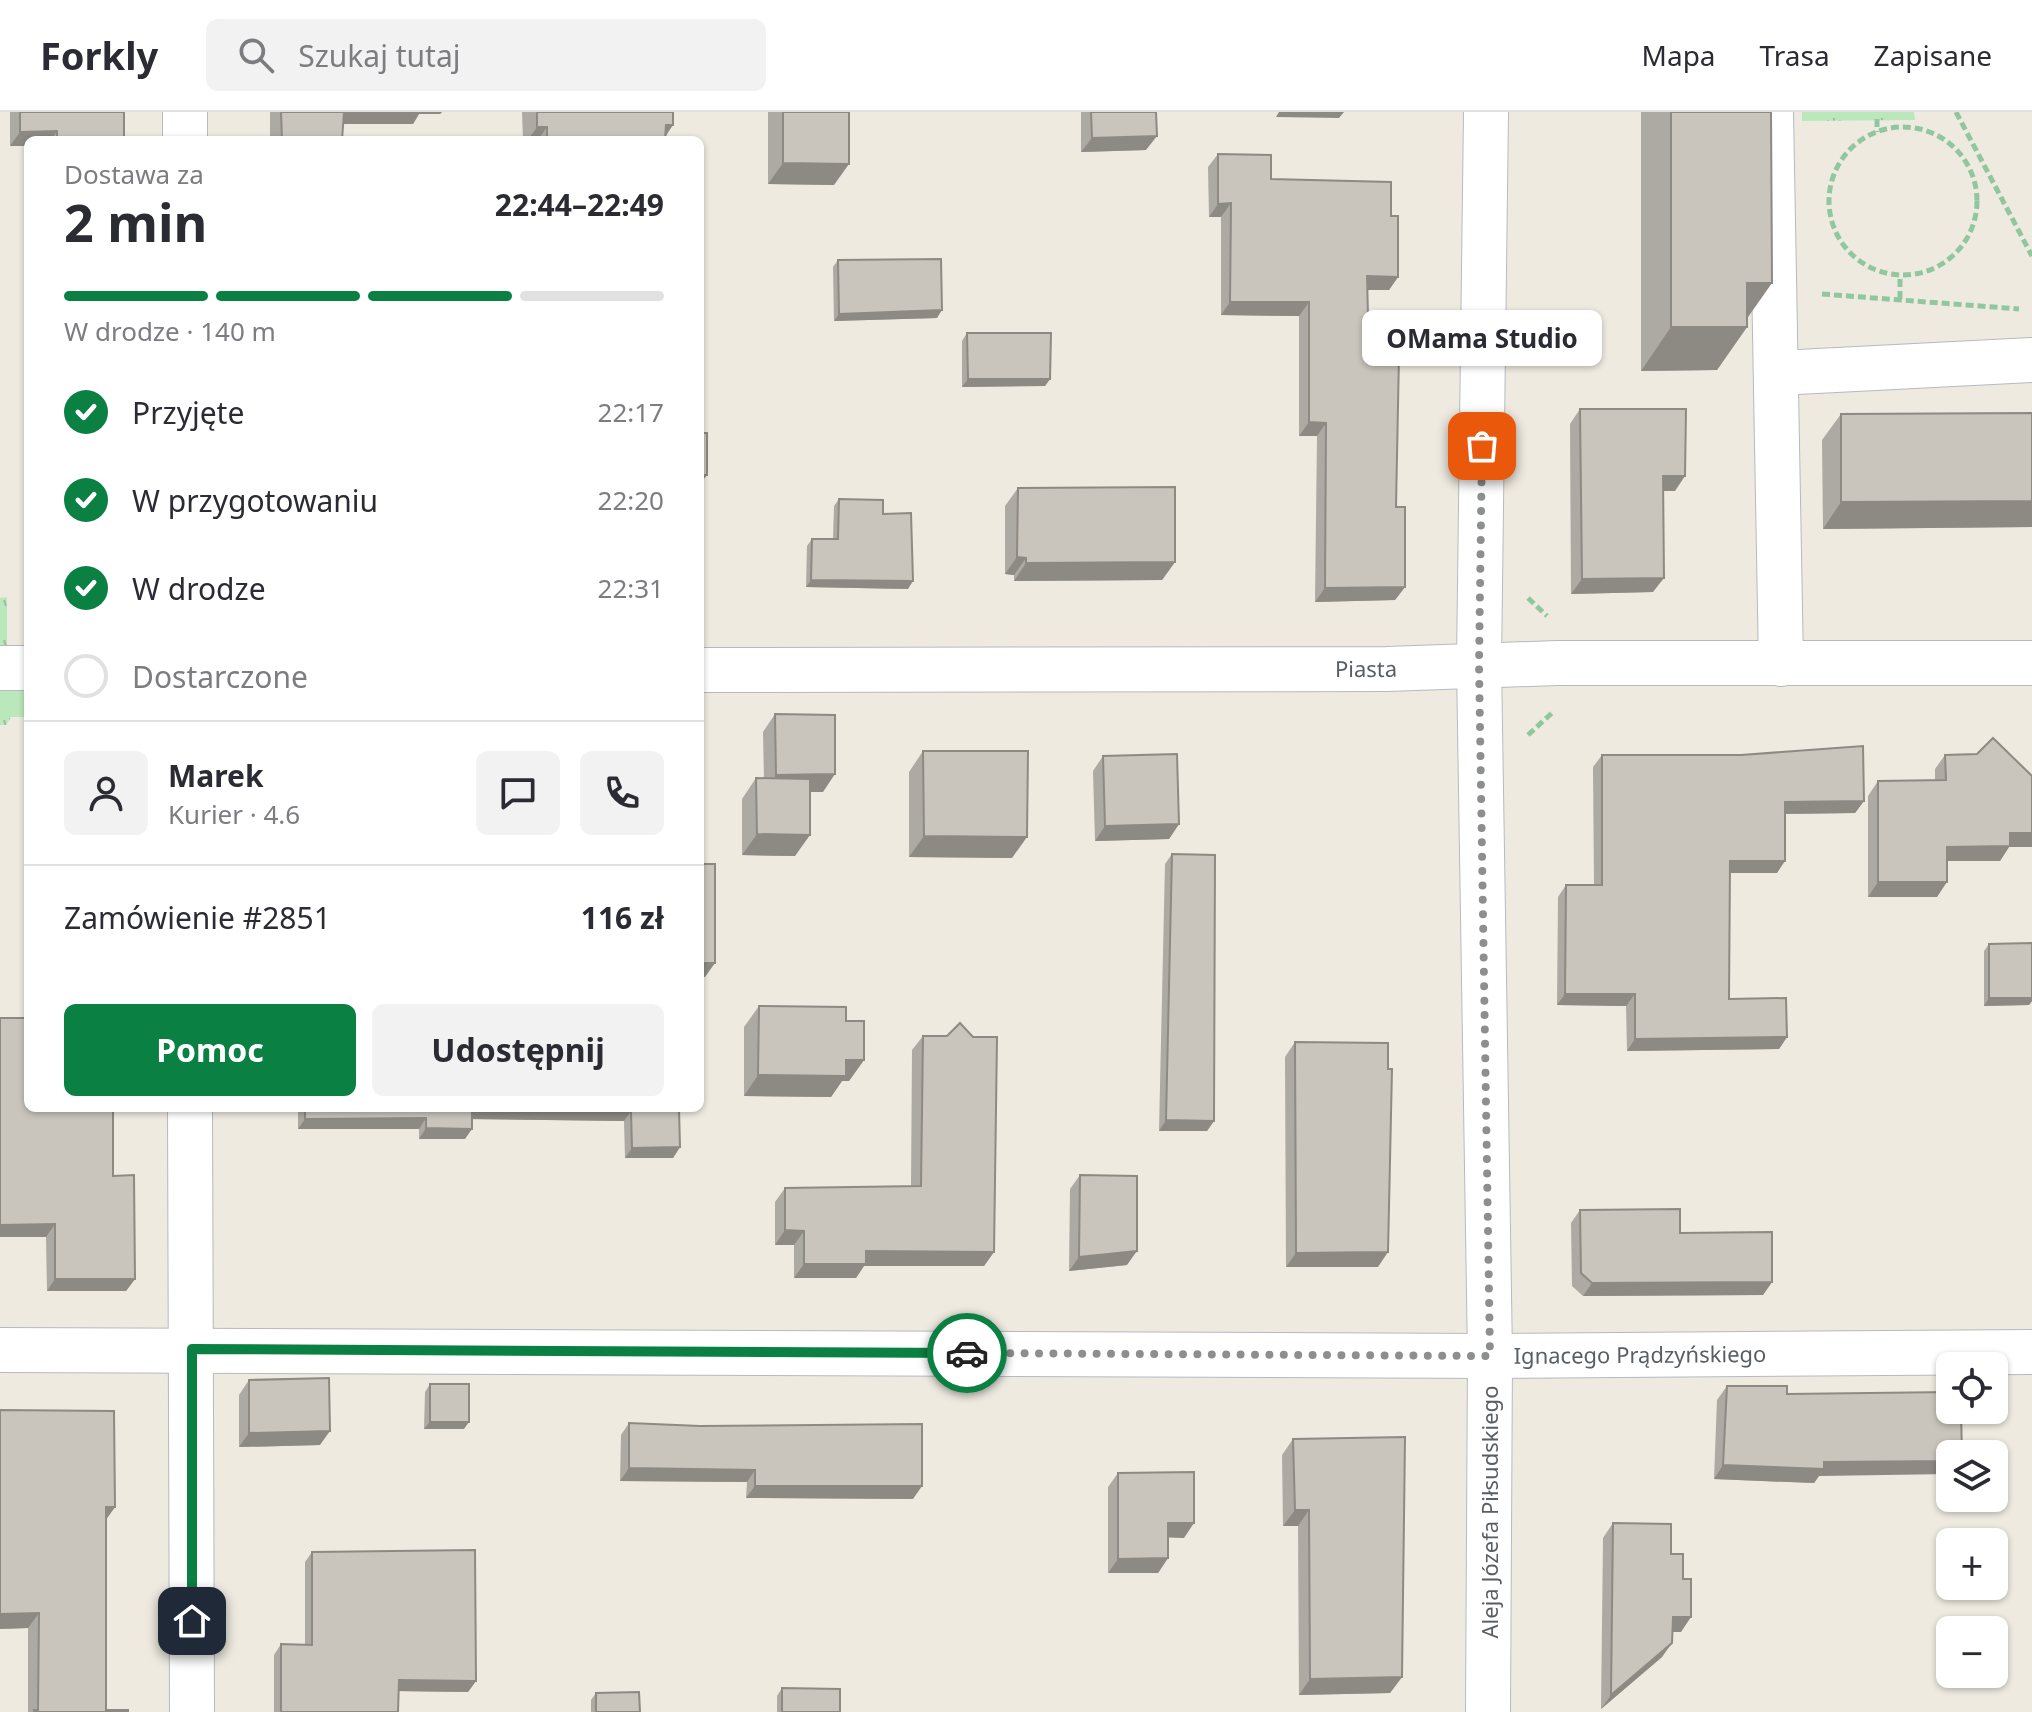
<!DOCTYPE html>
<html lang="pl">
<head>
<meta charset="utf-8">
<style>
  body { margin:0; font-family:"Noto Sans",sans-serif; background:#f2f2f3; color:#2b2b33; height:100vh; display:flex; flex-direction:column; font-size:30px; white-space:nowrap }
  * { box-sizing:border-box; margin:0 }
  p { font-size:26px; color:#7c7c81 }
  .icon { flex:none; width:44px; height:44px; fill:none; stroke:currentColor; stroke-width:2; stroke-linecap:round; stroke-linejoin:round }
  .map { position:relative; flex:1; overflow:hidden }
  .drawer { position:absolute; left:24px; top:24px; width:680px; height:976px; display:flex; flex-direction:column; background:#fff; border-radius:12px; box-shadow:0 2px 6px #0004 }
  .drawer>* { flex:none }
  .tools { position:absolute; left:1936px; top:1240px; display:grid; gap:16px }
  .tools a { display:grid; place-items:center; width:72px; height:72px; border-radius:12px; background:#fff; box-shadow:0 2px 6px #0004; font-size:40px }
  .pin { position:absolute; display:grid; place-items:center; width:68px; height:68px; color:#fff; margin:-34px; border-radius:16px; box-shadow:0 4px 12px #0006 }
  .courier { position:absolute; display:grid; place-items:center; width:80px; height:80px; margin:-40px; border:6px solid #0b8043; border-radius:50%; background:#fff; color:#222; box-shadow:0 2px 10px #0007 }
  .bubble { position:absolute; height:56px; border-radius:12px; background:#fff; box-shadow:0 2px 6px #0004; font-size:26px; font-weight:700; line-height:56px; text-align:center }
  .headline em { font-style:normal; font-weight:700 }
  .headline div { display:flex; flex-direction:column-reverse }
  .headline { display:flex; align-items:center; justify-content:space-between; height:136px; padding:0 40px }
  h1 { font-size:52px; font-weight:700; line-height:60px }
  .bar { display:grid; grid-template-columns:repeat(4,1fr); gap:12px 8px; align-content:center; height:96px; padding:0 40px }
  .bar i { height:10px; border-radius:6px; background:#e1e1e2 }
  .bar .on { background:#0b8043 }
  .bar p { grid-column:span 4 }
  .line { display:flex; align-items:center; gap:20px; padding:0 40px; border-top:2px solid #e1e1e2 }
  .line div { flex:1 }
  .round { display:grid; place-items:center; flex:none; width:84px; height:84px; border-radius:12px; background:#f2f2f3 }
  ol { padding:0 40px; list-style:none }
  li { display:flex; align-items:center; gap:24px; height:88px }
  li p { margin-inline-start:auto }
  li .icon { padding:8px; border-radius:50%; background:#0b8043; color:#fff; stroke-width:4 }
  li:last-child { color:#7c7c81 }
  li i { width:44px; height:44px; border:4px solid #e1e1e2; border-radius:50% }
  .action { display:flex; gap:16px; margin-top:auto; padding:16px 40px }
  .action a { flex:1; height:92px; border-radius:12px; background:#0b8043; color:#fff; font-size:32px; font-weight:700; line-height:92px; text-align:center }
  .action a+a { background:#f2f2f3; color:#2b2b33 }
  header { display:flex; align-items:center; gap:48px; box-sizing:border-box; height:112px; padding:0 40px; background:#fff; border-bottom:2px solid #e1e1e2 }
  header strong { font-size:38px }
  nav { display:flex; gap:44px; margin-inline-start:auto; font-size:28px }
  .search { width:560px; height:72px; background:#f2f2f3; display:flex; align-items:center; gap:20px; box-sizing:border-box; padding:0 28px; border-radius:12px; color:#7c7c81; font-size:30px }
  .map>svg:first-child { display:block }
  .grass { fill:url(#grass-tufts) }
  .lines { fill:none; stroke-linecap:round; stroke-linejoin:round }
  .street-casing { stroke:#b6b9bf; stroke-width:46 }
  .secondary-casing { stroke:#b6bbc1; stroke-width:46 }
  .path { stroke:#91c79f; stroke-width:5; stroke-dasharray:8 4; stroke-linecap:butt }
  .street { stroke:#fff; stroke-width:44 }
  .secondary { stroke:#fff; stroke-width:44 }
  .wall { fill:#ada9a3 }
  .shaded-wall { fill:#8d8a84 }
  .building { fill:#c9c5bd; stroke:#8d8a84; stroke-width:2 }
  .done { stroke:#8d8f8f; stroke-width:8; stroke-dasharray:0 14.4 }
  .route { stroke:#0b8043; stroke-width:10 }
  .labels { text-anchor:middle; stroke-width:6; stroke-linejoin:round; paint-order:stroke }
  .street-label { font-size:22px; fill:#595e63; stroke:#fff }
</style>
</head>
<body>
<header>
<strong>Forkly</strong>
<div class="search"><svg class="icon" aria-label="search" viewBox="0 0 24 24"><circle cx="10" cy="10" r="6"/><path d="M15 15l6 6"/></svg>Szukaj tutaj</div>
<nav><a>Mapa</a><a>Trasa</a><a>Zapisane</a></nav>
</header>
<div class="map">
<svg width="2032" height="1600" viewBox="0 0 2032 1600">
  <defs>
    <pattern id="grass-tufts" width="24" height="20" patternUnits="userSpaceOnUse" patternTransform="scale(2)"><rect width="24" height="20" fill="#bbe8ba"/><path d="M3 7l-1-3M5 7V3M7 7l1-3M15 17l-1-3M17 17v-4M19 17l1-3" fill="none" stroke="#9bbf9b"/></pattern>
  </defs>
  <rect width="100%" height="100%" fill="#eeeae0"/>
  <g class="grass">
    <path d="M 1802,0 L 1914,0 L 1915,8 L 1802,9 Z"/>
    <path d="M 7,485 L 7,534 L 0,534 L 0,486 Z"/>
    <path d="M 0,579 L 28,579 L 28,605 L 11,605 L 6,613 L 0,613 Z"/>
  </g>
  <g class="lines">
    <defs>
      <g id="street">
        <path d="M 185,0 L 185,28"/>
        <path d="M 1771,0 L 1781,552"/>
        <path d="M 1777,261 L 2032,248"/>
        <path d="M 0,556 L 28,556"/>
        <path id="s1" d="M 700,558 L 1387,557 L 1557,551 L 2032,551"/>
        <path d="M 190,996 L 192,1600"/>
        <path id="s2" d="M 0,1238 L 1490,1244 L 2032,1240"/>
      </g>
      <path id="secondary" d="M 1486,0 L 1479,552 L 1490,1244 L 1488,1600"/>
    </defs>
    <use href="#street" class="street-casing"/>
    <use href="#secondary" class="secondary-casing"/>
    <g class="path">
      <path d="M 1956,0 L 2032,144"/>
      <path d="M 1877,7 L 1877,20"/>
      <circle cx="1903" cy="89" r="74"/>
      <path d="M 1822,182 L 2019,197"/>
      <path d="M 1900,187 L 1900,163"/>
      <path d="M 1528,486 L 1547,504"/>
      <path d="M 1528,623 L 1553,600"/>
    </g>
    <use href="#street" class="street"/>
    <use href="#secondary" class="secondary"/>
  </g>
  <g class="wall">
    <path d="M 10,0 L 124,0 L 124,28 L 28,28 L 28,34 L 10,34 Z"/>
    <path d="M 270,0 L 442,0 L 440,2 L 419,2 L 413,12 L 343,12 L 342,28 L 270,28 Z"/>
    <path d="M 522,0 L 673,0 L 665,28 L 523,28 Z"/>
    <path d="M 768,0 L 849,0 L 834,73 L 768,72 Z"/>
    <path d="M 1081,0 L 1156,0 L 1146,38 L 1081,40 Z"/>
    <path d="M 1641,0 L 1771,0 L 1747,215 L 1717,258 L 1641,259 Z"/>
    <path d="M 1218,42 L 1271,67 L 1391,104 L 1398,165 L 1389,178 L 1367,178 L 1369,243 L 1396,395 L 1405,475 L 1395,488 L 1315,490 L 1317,324 L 1299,324 L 1299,204 L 1221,203 L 1221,105 L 1209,105 L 1208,55 Z"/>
    <path d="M 838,148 L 937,206 L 834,209 L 833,155 Z"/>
    <path d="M 967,221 L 1050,267 L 1045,274 L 962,275 L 962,229 Z"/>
    <path d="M 1580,297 L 1675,379 L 1663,379 L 1653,480 L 1571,482 L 1570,312 Z"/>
    <path d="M 2032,301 L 2032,415 L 1823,417 L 1822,328 L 1841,302 Z"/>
    <path d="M 1018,376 L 1175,450 L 1162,468 L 1014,469 L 1014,463 L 1005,462 L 1005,394 Z"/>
    <path d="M 839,387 L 883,402 L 908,477 L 806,475 L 807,434 L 812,427 L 833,427 L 834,394 Z"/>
    <path d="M 775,602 L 823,680 L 810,680 L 795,744 L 742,743 L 742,687 L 756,666 L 764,667 L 763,620 Z"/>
    <path d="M 923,639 L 1012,746 L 909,745 L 909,660 Z"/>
    <path d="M 1977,642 L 2032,664 L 2032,735 L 2009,735 L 2000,749 L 1947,749 L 1937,785 L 1868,785 L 1868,684 L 1878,669 L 1935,668 L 1935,657 L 1945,643 Z"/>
    <path d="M 1602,643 L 1864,689 L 1855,701 L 1785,702 L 1777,761 L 1730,761 L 1729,887 L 1787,925 L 1779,937 L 1627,939 L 1626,894 L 1557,893 L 1558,785 L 1566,773 L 1594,773 L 1593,655 Z"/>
    <path d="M 1103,644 L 1179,712 L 1169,727 L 1095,729 L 1093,659 Z"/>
    <path d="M 1172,742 L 1214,1009 L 1207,1019 L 1159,1019 L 1165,752 Z"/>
    <path d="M 2032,831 L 2032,889 L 2029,893 L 1984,894 L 1984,839 L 1989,832 Z"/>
    <path d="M 759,894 L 864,948 L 849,969 L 842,969 L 831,985 L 744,984 L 744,915 Z"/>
    <path d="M 0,906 L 26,983 L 113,1064 L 135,1167 L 126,1179 L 47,1179 L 46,1125 L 0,1125 Z"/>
    <path d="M 923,924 L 994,1140 L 984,1154 L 864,1154 L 856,1166 L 794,1166 L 794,1133 L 775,1133 L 775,1090 L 785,1076 L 911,1074 L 912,938 Z"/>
    <path d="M 1295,930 L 1378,1155 L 1286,1155 L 1285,945 Z"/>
    <path d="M 298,996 L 679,996 L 680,1035 L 673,1046 L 625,1046 L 624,1009 L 472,1007 L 465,1027 L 419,1027 L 419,1017 L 298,1017 Z"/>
    <path d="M 1080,1063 L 1127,1153 L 1069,1159 L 1070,1077 Z"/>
    <path d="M 1580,1098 L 1680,1121 L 1772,1170 L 1763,1183 L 1583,1184 L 1572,1174 L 1571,1111 Z"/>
    <path d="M 249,1268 L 320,1333 L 239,1335 L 239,1283 Z"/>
    <path d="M 430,1272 L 464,1317 L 424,1317 L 425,1280 Z"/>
    <path d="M 1727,1274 L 1787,1282 L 1819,1364 L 1814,1371 L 1714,1367 L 1717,1288 Z"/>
    <path d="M 0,1298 L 115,1395 L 106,1408 L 106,1598 L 128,1600 L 28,1600 L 28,1516 L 0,1517 Z"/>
    <path d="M 629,1311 L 913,1387 L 746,1386 L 747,1370 L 620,1369 L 621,1323 Z"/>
    <path d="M 1293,1327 L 1402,1565 L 1390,1581 L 1299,1583 L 1298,1414 L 1283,1414 L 1282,1343 Z"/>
    <path d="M 1118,1361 L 1184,1426 L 1168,1425 L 1168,1446 L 1158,1461 L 1108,1461 L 1108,1375 Z"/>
    <path d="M 1613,1411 L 1671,1442 L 1683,1467 L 1681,1520 L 1673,1520 L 1662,1545 L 1601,1597 L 1603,1426 Z"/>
    <path d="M 312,1440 L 476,1569 L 468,1580 L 399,1579 L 398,1600 L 274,1600 L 274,1543 L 281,1532 L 305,1533 L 305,1450 Z"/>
    <path d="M 782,1576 L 840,1600 L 777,1600 L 777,1584 Z"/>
    <path d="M 596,1581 L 640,1600 L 591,1600 L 591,1588 Z"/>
  </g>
  <g class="shaded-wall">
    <path d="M 340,0 L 442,0 L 440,2 L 419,2 L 413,12 L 332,12 Z"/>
    <path d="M 1279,0 L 1344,0 L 1339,6 L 1276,5 Z"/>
    <path d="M 666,13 L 673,13 L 663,28 Z"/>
    <path d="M 537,15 L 547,15 L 538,28 L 528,28 Z"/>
    <path d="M 57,19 L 51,28 L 28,28 L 28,34 L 10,34 L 20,20 Z"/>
    <path d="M 1157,24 L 1146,38 L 1081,40 L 1092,26 Z"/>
    <path d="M 783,51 L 849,52 L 834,73 L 768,72 Z"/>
    <path d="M 1231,91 L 1221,105 L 1209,105 L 1218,92 Z"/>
    <path d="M 1367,164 L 1398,165 L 1389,178 L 1357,178 Z"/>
    <path d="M 1747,171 L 1772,171 L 1741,215 Z"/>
    <path d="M 1230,190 L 1309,190 L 1299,204 L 1221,203 Z"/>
    <path d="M 942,198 L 937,206 L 834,209 L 839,202 Z"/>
    <path d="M 1671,215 L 1747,215 L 1717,258 L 1641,259 Z"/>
    <path d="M 968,267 L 1050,267 L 1045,274 L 962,275 Z"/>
    <path d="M 1309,310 L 1326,311 L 1317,324 L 1299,324 Z"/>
    <path d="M 700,363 L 707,363 L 700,372 Z"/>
    <path d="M 1663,364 L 1685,364 L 1675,379 L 1652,379 Z"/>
    <path d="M 2032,389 L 2032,415 L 1823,417 L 1841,390 Z"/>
    <path d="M 1017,445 L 1026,446 L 1014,463 L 1005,462 Z"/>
    <path d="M 1175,450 L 1162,468 L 1014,469 L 1026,451 Z"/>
    <path d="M 1664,466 L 1653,480 L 1571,482 L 1582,467 Z"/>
    <path d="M 811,468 L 913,469 L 908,477 L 806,475 Z"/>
    <path d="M 1405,475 L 1395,488 L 1315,490 L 1325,476 Z"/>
    <path d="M 835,662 L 823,680 L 764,680 L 776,663 Z"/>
    <path d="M 1864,689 L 1855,701 L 1776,702 L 1785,690 Z"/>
    <path d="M 1179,712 L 1169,727 L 1095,729 L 1105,714 Z"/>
    <path d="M 2010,721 L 2032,721 L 2032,735 L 2009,735 L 2000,749 L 1937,749 L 1947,735 Z"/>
    <path d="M 757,722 L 810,723 L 795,744 L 742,743 Z"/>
    <path d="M 924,724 L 1027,725 L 1012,746 L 909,745 Z"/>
    <path d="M 1730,749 L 1785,749 L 1777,761 L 1721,761 Z"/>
    <path d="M 1878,770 L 1947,770 L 1937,785 L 1868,785 Z"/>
    <path d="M 700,851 L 715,851 L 705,865 L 700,865 Z"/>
    <path d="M 1565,882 L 1635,882 L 1626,894 L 1557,893 Z"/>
    <path d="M 1989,886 L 2032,886 L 2032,889 L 2029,893 L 1984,894 Z"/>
    <path d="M 1787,925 L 1779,937 L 1627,939 L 1635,927 Z"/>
    <path d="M 846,948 L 864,948 L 849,969 L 842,969 L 831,985 L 744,984 L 758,963 Z"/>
    <path d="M 472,996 L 631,999 L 624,1009 L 465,1007 Z"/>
    <path d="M 426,1006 L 419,1017 L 298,1017 L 305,1007 Z"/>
    <path d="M 1166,1008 L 1214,1009 L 1207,1019 L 1159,1019 Z"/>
    <path d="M 426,1016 L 472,1017 L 465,1027 L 419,1027 Z"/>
    <path d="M 680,1035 L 673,1046 L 625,1046 L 632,1036 Z"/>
    <path d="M 55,1112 L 46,1125 L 0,1125 L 0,1113 Z"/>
    <path d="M 785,1118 L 804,1119 L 794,1133 L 775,1133 Z"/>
    <path d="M 866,1139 L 994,1140 L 984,1154 L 864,1154 L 856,1166 L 794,1166 L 804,1152 Z"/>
    <path d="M 1137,1139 L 1127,1153 L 1069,1159 L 1079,1145 Z"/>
    <path d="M 1388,1140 L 1378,1155 L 1286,1155 L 1296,1141 Z"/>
    <path d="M 55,1167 L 135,1167 L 126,1179 L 47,1179 Z"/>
    <path d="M 1772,1170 L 1763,1183 L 1583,1184 L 1592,1171 Z"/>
    <path d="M 430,1310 L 469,1310 L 464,1317 L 424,1317 Z"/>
    <path d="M 330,1319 L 320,1333 L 239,1335 L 249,1321 Z"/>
    <path d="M 1950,1349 L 1950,1362 L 1819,1364 L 1814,1371 L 1714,1367 L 1723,1353 L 1824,1350 Z"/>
    <path d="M 629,1356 L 755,1358 L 747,1370 L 620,1369 Z"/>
    <path d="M 755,1374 L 922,1374 L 913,1387 L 746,1386 Z"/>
    <path d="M 106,1395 L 115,1395 L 104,1410 Z"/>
    <path d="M 1295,1398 L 1309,1398 L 1298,1414 L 1283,1414 Z"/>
    <path d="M 1168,1411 L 1194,1411 L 1184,1426 L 1158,1425 Z"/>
    <path d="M 1168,1446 L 1158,1461 L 1108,1461 L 1118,1447 Z"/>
    <path d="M 39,1501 L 28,1516 L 0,1517 L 0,1502 Z"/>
    <path d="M 1673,1505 L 1691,1505 L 1681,1520 L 1663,1520 Z"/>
    <path d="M 1672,1531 L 1662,1545 L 1601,1597 L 1611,1583 Z"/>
    <path d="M 1402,1565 L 1390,1581 L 1299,1583 L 1310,1567 Z"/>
    <path d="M 399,1568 L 476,1569 L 468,1580 L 391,1579 Z"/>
  </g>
  <g class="building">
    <path d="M 20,0 L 124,0 L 124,28 L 57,28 L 57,19 L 20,20 Z"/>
    <path d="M 281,0 L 344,0 L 342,28 L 282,28 Z"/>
    <path d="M 537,0 L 673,0 L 673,13 L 666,13 L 665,28 L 547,28 L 547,15 L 537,15 Z"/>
    <path d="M 783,0 L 849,0 L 849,52 L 783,51 Z"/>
    <path d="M 1091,0 L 1156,0 L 1157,24 L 1092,26 Z"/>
    <path d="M 1671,0 L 1771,0 L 1772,171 L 1747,171 L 1747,215 L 1671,215 Z"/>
    <path d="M 1218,42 L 1271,43 L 1271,67 L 1391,70 L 1391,104 L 1398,104 L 1398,165 L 1367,164 L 1369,243 L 1399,243 L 1396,395 L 1405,395 L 1405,475 L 1325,476 L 1326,311 L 1309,310 L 1309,190 L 1230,190 L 1231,91 L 1218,92 Z"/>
    <path d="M 941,147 L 942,198 L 839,202 L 838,148 Z"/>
    <path d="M 967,221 L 1051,221 L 1050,267 L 968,267 Z"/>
    <path d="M 1580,297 L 1686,297 L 1685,364 L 1663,364 L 1664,466 L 1582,467 Z"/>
    <path d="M 2032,301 L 2032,389 L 1841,390 L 1841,302 Z"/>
    <rect x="700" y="321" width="7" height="42"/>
    <path d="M 1175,375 L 1175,450 L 1026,451 L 1026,446 L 1017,445 L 1018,376 Z"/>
    <path d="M 839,387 L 883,388 L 883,402 L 911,401 L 913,469 L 811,468 L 812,427 L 838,427 Z"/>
    <path d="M 775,602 L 835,603 L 835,662 L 776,663 Z"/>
    <path d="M 1993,626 L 2032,664 L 2032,721 L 2010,721 L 2010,734 L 1947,735 L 1947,770 L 1878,770 L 1878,669 L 1946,668 L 1945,643 L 1977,642 Z"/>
    <path d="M 1863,634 L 1864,689 L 1785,690 L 1785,749 L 1730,749 L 1729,887 L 1786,886 L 1787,925 L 1635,927 L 1635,882 L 1565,882 L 1566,773 L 1602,773 L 1602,643 L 1741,643 Z"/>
    <path d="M 923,639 L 1028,639 L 1027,725 L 924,724 Z"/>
    <path d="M 1177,642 L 1179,712 L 1105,714 L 1103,644 Z"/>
    <path d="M 756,666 L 810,667 L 810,723 L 757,722 Z"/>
    <path d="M 1172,742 L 1215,743 L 1214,1009 L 1166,1008 Z"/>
    <rect x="700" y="752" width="15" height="99"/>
    <path d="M 2032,831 L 2032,886 L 1989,886 L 1989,832 Z"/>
    <path d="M 759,894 L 846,895 L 846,909 L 864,909 L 864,948 L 846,948 L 846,964 L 758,963 Z"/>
    <path d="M 0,906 L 25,906 L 26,983 L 28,983 L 28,996 L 113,996 L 113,1064 L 134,1063 L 135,1167 L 55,1167 L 55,1112 L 0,1113 Z"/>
    <path d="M 960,911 L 973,925 L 997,925 L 994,1140 L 866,1139 L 866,1152 L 804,1152 L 804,1119 L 785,1118 L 785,1076 L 921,1074 L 923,924 L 947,924 Z"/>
    <path d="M 1295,930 L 1388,931 L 1388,957 L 1392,957 L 1388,1140 L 1296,1141 Z"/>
    <path d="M 305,996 L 472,996 L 472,1017 L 426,1016 L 426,1006 L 305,1007 Z"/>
    <path d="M 477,996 L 679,996 L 680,1035 L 632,1036 L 631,999 Z"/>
    <path d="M 1080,1063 L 1137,1064 L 1137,1139 L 1079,1145 Z"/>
    <path d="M 1680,1097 L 1680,1121 L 1772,1120 L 1772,1170 L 1592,1171 L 1581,1161 L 1580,1098 Z"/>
    <path d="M 329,1266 L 330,1319 L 249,1321 L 249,1268 Z"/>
    <rect x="430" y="1272" width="39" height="38"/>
    <path d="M 1727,1274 L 1787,1274 L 1787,1282 L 1950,1280 L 1950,1298 L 1961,1298 L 1962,1342 L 1950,1342 L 1950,1349 L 1824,1350 L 1824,1357 L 1723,1353 Z"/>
    <path d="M 0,1298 L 114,1299 L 115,1395 L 106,1395 L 106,1598 L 128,1598 L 128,1600 L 34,1600 L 34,1598 L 38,1598 L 39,1501 L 0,1502 Z"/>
    <path d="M 629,1311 L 700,1314 L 922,1312 L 922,1374 L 755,1374 L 755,1358 L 629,1356 Z"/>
    <path d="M 1405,1325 L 1402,1565 L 1310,1567 L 1309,1398 L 1295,1398 L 1293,1327 Z"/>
    <path d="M 1194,1360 L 1194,1411 L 1168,1411 L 1168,1446 L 1118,1447 L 1118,1361 Z"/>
    <path d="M 1613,1411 L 1671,1412 L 1671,1442 L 1683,1442 L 1683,1467 L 1691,1467 L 1691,1505 L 1673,1505 L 1672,1531 L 1611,1583 Z"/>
    <path d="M 475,1438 L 476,1569 L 399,1568 L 398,1600 L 281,1600 L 281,1532 L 312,1533 L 312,1440 Z"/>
    <path d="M 782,1576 L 840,1577 L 840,1600 L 782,1600 Z"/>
    <path d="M 639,1580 L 640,1600 L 596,1600 L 596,1581 Z"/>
  </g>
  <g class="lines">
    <path class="done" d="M 967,1241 L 1490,1244 L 1479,552 L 1482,334"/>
    <path class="route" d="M 192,1509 L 192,1237 L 967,1241"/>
  </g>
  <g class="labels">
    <g class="street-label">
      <text dy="8" stroke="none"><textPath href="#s1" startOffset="666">Piasta</textPath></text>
      <text dy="8" stroke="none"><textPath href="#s2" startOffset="1640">Ignacego Prądzyńskiego</textPath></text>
      <text transform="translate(1490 1400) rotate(-90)" y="8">Aleja Józefa Piłsudskiego</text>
    </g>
  </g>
</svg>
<div class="tools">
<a><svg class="icon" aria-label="locate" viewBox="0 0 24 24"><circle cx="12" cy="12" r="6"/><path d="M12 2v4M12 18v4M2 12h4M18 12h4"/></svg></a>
<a><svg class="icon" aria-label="layers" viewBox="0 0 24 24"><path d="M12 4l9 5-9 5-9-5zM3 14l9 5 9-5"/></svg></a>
<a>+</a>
<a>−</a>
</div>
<div class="pin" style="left:1482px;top:334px;background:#ea580c"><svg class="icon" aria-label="bag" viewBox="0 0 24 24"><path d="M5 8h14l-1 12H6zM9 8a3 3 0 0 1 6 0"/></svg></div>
<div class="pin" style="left:192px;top:1509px;background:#1f2937"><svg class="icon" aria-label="home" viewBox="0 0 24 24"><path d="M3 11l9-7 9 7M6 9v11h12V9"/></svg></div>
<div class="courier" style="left:967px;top:1241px"><svg class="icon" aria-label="car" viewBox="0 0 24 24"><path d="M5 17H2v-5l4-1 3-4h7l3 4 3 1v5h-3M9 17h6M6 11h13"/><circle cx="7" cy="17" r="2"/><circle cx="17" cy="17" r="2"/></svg></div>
<div class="bubble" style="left:1362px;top:198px;width:240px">OMama Studio</div>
<section class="drawer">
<div class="headline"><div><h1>2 min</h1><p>Dostawa za</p></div><em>22:44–22:49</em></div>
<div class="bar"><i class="on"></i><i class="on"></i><i class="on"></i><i></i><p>W drodze · 140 m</p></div>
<ol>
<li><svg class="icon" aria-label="check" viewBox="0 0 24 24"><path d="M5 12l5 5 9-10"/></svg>Przyjęte<p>22:17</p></li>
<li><svg class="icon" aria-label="check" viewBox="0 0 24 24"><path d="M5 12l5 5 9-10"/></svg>W przygotowaniu<p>22:20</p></li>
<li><svg class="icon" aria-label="check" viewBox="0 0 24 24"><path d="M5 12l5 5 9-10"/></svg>W drodze<p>22:31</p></li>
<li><i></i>Dostarczone</li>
</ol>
<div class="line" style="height:144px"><a class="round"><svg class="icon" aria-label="person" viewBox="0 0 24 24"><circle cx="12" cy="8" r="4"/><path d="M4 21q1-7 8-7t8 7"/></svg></a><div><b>Marek</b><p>Kurier · 4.6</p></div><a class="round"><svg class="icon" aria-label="chat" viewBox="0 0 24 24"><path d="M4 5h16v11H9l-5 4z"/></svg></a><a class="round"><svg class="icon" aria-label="phone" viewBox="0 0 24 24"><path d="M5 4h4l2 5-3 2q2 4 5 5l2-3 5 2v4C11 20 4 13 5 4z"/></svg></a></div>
<div class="line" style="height:104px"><div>Zamówienie #2851</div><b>116 zł</b></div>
<div class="action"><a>Pomoc</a><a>Udostępnij</a></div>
</section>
</div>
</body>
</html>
